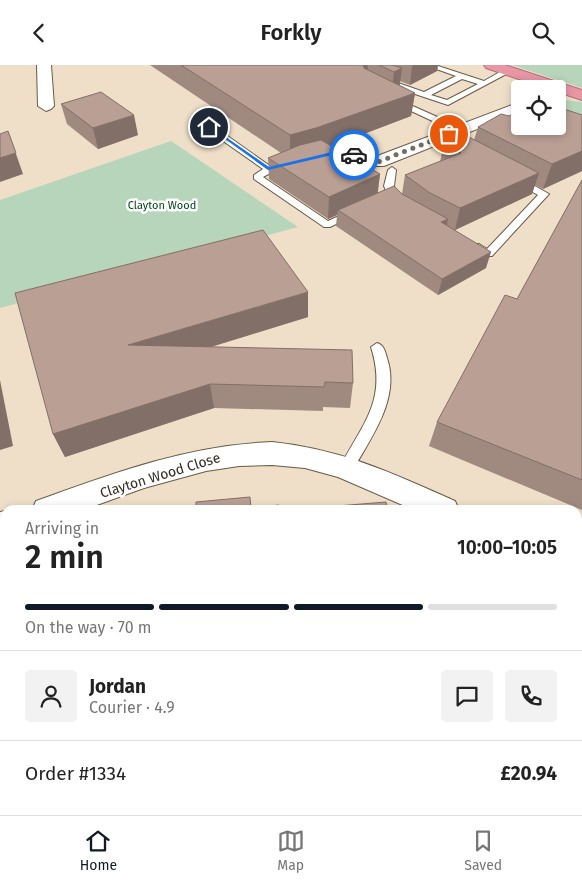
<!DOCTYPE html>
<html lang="en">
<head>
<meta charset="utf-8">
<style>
  body { margin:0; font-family:"Fira Sans",sans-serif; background:#f2f2f2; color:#222; height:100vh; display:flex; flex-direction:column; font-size:19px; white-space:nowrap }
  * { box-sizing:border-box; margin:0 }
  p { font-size:16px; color:#767676 }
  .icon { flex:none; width:28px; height:28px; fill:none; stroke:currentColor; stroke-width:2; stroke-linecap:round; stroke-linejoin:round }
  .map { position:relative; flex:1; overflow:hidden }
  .sheet { position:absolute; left:0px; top:440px; width:582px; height:310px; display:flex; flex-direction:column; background:#fff; border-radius:15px 15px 0 0; box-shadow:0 2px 8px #0003 }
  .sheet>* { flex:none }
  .tools { position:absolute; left:511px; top:15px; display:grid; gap:10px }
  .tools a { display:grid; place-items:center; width:55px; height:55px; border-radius:5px; background:#fff; box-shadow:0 2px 8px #0003; font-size:25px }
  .pin { position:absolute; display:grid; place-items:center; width:42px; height:42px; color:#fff; margin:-21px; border:2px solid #fff; border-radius:50%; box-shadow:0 1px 5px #0007 }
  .courier { position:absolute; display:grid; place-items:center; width:50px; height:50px; margin:-25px; border:4px solid #1a73e8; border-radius:50%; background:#fff; color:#222; box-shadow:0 1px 6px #0007 }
  .summary em { font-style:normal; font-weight:600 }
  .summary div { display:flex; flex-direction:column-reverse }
  .summary { display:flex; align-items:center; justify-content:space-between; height:85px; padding:0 25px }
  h1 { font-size:32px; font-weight:600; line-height:38px }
  .bar { display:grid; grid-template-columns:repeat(4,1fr); gap:8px 5px; align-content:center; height:60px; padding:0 25px }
  .bar i { height:6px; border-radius:4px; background:#e0e0e0 }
  .bar .on { background:#111827 }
  .bar p { grid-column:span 4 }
  .line { display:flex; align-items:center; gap:12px; padding:0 25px; border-top:1px solid #e0e0e0 }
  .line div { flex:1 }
  .round { display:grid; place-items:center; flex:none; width:52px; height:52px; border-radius:5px; background:#f2f2f2 }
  header { display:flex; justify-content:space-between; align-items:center; height:65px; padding:0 25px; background:#fff; font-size:22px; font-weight:600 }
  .tabs { display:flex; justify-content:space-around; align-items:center; height:70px; border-top:1px solid #e0e0e0; background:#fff; font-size:14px; color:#767676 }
  .tabs a { display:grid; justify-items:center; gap:2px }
  .tabs .on { color:#111827 }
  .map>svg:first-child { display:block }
  .green { fill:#b7d5ba }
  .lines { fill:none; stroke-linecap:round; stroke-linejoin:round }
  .lane-casing { stroke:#685a46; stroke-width:2 }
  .street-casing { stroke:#685a46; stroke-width:2 }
  .highway-casing { stroke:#a97178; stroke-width:2 }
  .lane { fill:#fff; fill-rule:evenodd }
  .street { fill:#fff; fill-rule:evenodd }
  .highway { fill:#e895a4; fill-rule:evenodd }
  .wall { fill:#a0897f }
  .shaded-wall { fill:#826f68 }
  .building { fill:#ba9f94; stroke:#826f68 }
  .route { fill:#1a73e8 }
  .done { stroke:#756c5e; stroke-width:5; stroke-dasharray:0 9 }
  .labels { text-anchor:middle; stroke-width:5; stroke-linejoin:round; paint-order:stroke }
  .far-park-label { font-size:11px; fill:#03461a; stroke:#fff }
  .street-label { font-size:14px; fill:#342e25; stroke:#fff }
</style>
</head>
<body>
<header><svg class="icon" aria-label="back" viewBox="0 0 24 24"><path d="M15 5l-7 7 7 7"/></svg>Forkly<svg class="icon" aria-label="search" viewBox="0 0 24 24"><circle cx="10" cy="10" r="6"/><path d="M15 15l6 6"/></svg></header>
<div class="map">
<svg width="582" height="750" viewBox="0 0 582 750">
  <rect width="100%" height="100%" fill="#efdfc8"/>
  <g class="green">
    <path d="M 512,0 L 582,0 L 582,23 Z"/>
    <path d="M 565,35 L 582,37 L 582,50 L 558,42 L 558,37 Z"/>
    <path d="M 171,76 L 298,162 L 0,243 L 0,135 Z"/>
  </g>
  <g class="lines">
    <defs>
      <g id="lane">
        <path d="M 351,0 L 357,0 L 364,6 L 424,27 L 456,11 L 425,0 L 435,0 L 484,16 L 505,4 L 512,6 L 448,40 L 358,10 L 352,4 ZM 462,14 L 478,19 L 447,35 L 431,30 Z"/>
        <path d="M 397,34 L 462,63 L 463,65 L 456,67 L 394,38 L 393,36 Z"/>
        <path d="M 206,60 L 212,60 L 270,101 L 278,100 L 278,104 L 263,112 L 328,156 L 350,146 L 358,148 L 330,162 L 324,162 L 254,114 L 254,110 L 263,104 L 206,64 Z"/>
        <path d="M 328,86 L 367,88 L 371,91 L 367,94 L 325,91 L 325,87 Z"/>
        <path d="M 392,102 L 396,105 L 394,121 L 397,129 L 386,135 L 380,135 L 380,131 L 387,128 L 384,121 L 388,105 Z"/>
        <path d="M 515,113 L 521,113 L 549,129 L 492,191 L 484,191 L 471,183 L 471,179 L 479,179 L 487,184 L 538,130 L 515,117 Z"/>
        <path d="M 377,278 C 384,280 385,286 387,293 C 401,334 370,374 351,408 L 341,408 L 339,404 C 362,359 388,336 371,282 Z"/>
        <path d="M 578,724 L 582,726 L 582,747 L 577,745 Z"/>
        <path d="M 154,745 L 178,745 L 176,750 L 152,750 Z"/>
      </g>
      <g id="street">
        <path d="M 37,0 L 51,0 L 54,41 L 51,44 L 46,46 L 38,41 Z"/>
        <path d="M 520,37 L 520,47 L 384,101 L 372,101 L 369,97 L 372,93 Z"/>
        <path d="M 272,377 C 341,384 392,408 455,436 L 459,445 L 414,445 L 338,412 L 305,403 L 272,400 L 239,401 L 206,406 L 144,423 L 83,445 L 32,445 L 36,436 C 113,408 189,380 272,377 Z"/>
        <path d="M 5,446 L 5,473 L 0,474 L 0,447 Z"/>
        <path d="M 578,490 L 582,492 L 582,522 L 578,520 Z"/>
      </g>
      <path id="highway" d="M 484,0 L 505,0 L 582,25 L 582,35 L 558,27 L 558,24 L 548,24 L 486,3 Z"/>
    </defs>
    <use href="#lane" class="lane-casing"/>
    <use href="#street" class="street-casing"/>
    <use href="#highway" class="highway-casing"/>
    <use href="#lane" class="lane"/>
    <use href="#street" class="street"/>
    <use href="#highway" class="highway"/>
  </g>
  <g class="wall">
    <path d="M 150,0 L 438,0 L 437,6 L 410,20 L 400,16 L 399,20 L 415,28 L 411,51 L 332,81 L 380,109 L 378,127 L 402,129 L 405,110 L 440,97 L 444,78 L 474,75 L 478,62 L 509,51 L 582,50 L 582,106 L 543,124 L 535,120 L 532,129 L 455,165 L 486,203 L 438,230 L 336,161 L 337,150 L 328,154 L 269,114 L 268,93 L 281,88 Z"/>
    <path d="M 61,39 L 138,70 L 98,84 L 67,59 Z"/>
    <path d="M 582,115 L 582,445 L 429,381 L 437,357 L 517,234 Z"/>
    <path d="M 308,227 L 308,252 L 211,282 L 353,318 L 350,343 L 323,342 L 323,346 L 214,343 L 65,392 L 53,369 Z"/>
    <path d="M 578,564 L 582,566 L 582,707 L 578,704 Z"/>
  </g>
  <g class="shaded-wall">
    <path d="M 362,0 L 368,0 L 367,18 Z"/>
    <path d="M 414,0 L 438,0 L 437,6 L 410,20 L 412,1 Z"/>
    <path d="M 402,3 L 399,26 L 391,29 L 394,7 Z"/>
    <path d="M 415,28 L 411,51 L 316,87 L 290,94 L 290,70 Z"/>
    <path d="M 134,50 L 138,70 L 98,84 L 93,63 Z"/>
    <path d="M 8,66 L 23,109 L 0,117 L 0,93 Z"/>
    <path d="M 582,86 L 582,106 L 543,124 L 552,99 Z"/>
    <path d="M 539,108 L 532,129 L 455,165 L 460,143 Z"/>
    <path d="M 380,109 L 377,130 L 338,145 L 337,150 L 328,154 L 329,132 Z"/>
    <path d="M 448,154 L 445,170 L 441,157 Z"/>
    <path d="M 491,187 L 486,203 L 438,230 L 442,214 Z"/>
    <path d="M 308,227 L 308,252 L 135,305 L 128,280 Z"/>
    <path d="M 0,315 L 13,381 L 0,385 Z"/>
    <path d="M 210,319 L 214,343 L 65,392 L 53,369 Z"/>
    <path d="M 0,515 L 5,524 L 5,540 L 0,531 Z"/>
    <path d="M 93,745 L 117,745 L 111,750 L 87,750 Z"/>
  </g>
  <g class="building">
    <path d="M 181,0 L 363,0 L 364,3 L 415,28 L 316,63 L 290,70 Z"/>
    <path d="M 379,0 L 392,0 L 402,3 L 394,7 Z"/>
    <path d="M 101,27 L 134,50 L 93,63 L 61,39 Z"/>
    <path d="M 558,42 L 582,50 L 582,86 L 552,99 L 478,62 L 501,49 L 509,51 L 520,45 L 520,61 L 558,61 Z"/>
    <path d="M 8,66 L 16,88 L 0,93 L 0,69 Z"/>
    <path d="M 465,70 L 539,108 L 460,143 L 430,128 L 405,110 L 461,88 L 444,78 Z"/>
    <path d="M 321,75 L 380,109 L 329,132 L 268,93 L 300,80 Z"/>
    <path d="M 582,115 L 582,415 L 437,357 L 505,230 L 517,234 Z"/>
    <path d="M 394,121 L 402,129 L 448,154 L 441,157 L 491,187 L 442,214 L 338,145 Z"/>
    <path d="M 263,165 L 308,227 L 128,280 L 352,285 L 353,318 L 325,317 L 324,322 L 210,319 L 53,369 L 15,228 Z"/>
    <path d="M 250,432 L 251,443 L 279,440 L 279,445 L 196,445 L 196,437 Z"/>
    <path d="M 386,437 L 388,445 L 288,445 Z"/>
    <path d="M 0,531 L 5,540 L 5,745 L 93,745 L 87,750 L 0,750 Z"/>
    <path d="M 578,564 L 582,566 L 582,686 L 578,683 Z"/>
  </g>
  <path class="route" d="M 207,61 L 210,61 L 269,102 L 332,87 L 357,90 L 332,90 L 268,105 Z"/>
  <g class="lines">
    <path class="done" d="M 354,90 L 367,91 L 378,97 L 449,69"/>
  </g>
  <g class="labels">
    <g class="far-park-label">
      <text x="162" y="144">Clayton Wood</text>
    </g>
    <g class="street-label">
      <text transform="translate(160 410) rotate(-17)" y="5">Clayton Wood Close</text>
    </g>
  </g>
</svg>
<div class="tools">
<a><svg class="icon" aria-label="locate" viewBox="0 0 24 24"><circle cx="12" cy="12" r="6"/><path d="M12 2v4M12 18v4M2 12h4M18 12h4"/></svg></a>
</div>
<div class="pin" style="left:449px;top:69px;background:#ea580c"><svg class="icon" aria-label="bag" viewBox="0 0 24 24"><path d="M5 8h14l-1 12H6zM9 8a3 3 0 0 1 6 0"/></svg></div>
<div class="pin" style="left:209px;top:62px;background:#1f2937"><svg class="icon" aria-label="home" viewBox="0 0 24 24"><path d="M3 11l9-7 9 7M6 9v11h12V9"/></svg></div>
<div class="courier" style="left:354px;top:90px"><svg class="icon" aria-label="car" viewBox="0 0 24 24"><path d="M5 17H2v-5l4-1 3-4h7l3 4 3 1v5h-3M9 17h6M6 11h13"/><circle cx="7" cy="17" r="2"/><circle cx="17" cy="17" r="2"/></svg></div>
<section class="sheet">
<div class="summary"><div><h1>2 min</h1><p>Arriving in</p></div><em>10:00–10:05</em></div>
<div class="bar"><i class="on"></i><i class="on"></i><i class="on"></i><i></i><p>On the way · 70 m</p></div>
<div class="line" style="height:90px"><a class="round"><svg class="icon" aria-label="person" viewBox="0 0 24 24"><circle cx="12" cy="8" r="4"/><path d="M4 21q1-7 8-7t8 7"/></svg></a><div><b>Jordan</b><p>Courier · 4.9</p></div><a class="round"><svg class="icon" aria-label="chat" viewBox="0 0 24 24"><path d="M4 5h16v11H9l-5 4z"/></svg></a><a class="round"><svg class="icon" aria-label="phone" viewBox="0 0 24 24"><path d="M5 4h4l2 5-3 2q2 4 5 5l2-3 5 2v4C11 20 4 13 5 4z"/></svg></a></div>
<div class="line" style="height:65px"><div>Order #1334</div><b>£20.94</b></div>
</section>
</div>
<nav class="tabs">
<a class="on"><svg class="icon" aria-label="home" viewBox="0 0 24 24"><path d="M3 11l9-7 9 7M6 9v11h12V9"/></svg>Home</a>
<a><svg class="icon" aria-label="map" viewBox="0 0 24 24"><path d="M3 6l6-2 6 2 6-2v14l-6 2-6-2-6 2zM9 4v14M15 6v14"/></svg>Map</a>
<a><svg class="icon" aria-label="saved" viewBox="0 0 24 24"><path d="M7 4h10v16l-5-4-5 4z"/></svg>Saved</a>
</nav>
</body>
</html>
